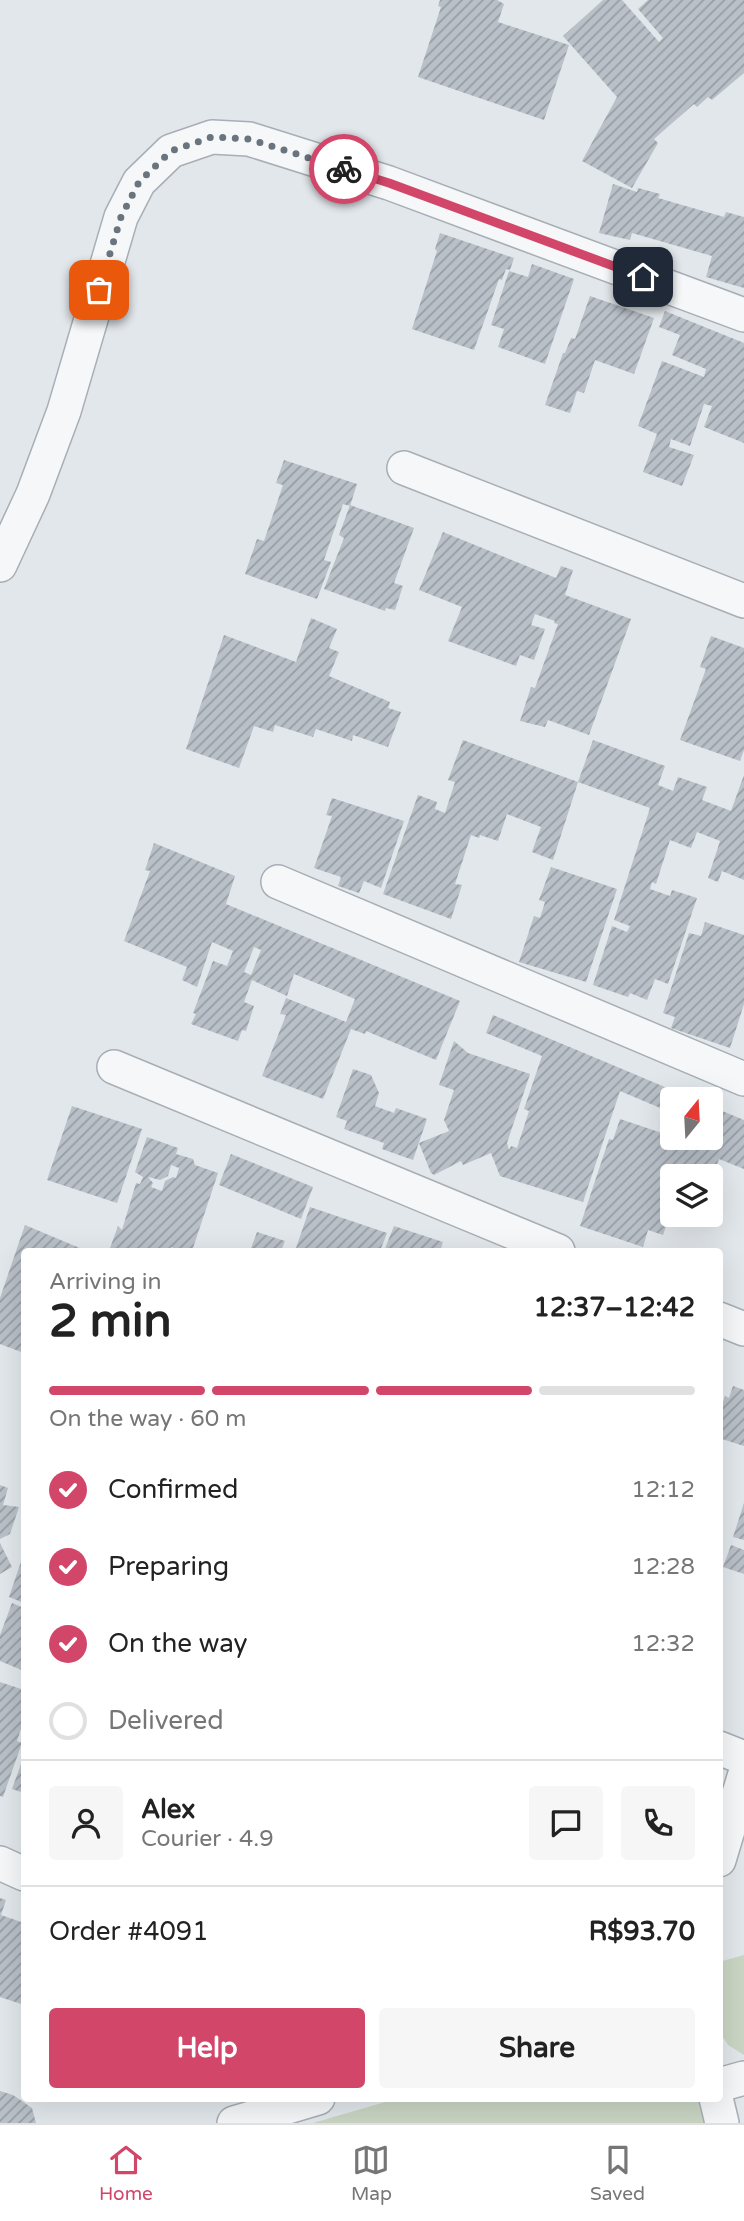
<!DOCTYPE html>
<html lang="en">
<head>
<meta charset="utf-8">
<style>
  body { margin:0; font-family:"Varela Round",sans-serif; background:#f6f6f6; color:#222; height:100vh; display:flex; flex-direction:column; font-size:26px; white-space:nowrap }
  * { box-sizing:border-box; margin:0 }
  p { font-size:23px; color:#767676 }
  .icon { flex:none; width:38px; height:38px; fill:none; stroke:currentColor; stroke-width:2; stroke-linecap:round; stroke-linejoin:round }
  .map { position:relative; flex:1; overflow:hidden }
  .sheet { position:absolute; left:21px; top:1248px; width:702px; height:854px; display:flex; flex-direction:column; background:#fff; border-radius:7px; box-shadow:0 7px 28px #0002 }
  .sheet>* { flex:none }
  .needle { width:46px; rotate:18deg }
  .tools { position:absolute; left:660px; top:1087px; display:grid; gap:14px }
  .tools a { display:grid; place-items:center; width:63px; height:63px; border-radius:7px; background:#fff; box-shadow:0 7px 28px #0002; font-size:35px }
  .pin { position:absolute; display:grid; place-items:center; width:60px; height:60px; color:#fff; margin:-30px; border-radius:14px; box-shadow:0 4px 10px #0006 }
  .courier { position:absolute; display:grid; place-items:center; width:70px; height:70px; margin:-35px; border:5px solid #d14669; border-radius:50%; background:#fff; color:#222; box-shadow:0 2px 9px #0007 }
  .head em { font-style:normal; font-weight:800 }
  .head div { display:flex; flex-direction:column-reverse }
  .head { display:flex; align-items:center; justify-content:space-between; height:119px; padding:0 28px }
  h1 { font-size:46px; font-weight:800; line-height:52px }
  .bar { display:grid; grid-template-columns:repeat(4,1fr); gap:10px 7px; align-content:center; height:84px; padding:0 28px }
  .bar i { height:9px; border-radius:5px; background:#e0e0e0 }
  .bar .on { background:#d14669 }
  .bar p { grid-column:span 4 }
  .line { display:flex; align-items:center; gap:18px; padding:0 28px; border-top:2px solid #e0e0e0 }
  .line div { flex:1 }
  .round { display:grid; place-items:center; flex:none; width:74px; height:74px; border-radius:7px; background:#f6f6f6 }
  ol { padding:0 28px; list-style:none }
  li { display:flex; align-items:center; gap:21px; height:77px }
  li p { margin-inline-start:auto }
  li .icon { padding:7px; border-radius:50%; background:#d14669; color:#fff; stroke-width:4 }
  li:last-child { color:#767676 }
  li i { width:38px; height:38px; border:4px solid #e0e0e0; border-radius:50% }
  .action { display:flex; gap:14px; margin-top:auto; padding:14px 28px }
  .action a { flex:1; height:80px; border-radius:7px; background:#d14669; color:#fff; font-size:28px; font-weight:800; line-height:80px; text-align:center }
  .action a+a { background:#f6f6f6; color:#222 }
  .dock { display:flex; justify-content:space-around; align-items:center; height:98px; border-top:2px solid #e0e0e0; background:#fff; font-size:19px; color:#767676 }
  .dock a { display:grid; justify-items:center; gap:4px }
  .dock .on { color:#d14669 }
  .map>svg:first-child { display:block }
  .green { fill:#cad5c3 }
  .building { fill:url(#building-hatch); fill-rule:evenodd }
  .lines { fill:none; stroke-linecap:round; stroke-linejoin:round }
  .street-casing { stroke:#a7aeb5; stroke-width:36 }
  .street { stroke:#f5f7f9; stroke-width:33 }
  .done { stroke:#6a747e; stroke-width:7; stroke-dasharray:0 12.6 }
  .route { stroke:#d14669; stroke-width:9 }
</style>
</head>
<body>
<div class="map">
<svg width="744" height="2123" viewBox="0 0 744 2123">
  <defs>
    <pattern id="building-hatch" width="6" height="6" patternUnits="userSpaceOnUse" patternTransform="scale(1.75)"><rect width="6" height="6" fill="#b9c0c8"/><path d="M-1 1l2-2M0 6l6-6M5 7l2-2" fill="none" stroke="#979da4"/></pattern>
  </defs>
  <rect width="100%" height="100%" fill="#e2e7eb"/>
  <g class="green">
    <path d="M 744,1955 L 744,2055 L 728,2045 L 719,2031 L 719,1962 Z"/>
    <path d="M 399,2098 L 698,2098 L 705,2123 L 313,2123 Z"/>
  </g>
  <g class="building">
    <path d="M 440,0 L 497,0 L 504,4 L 498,22 L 569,45 L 544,120 L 418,77 L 441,7 L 438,6 Z"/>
    <path d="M 603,0 L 622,0 L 659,42 L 663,38 L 638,9 L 648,0 L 744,0 L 744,73 L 712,100 L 708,97 L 697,107 L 694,104 L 654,139 L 658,143 L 632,188 L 582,161 L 617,97 L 563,36 Z"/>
    <path d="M 613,184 L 637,192 L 638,188 L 660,194 L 658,198 L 724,217 L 726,212 L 744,217 L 744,288 L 706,277 L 712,256 L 632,233 L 630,240 L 599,233 Z"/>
    <path d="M 440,233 L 514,258 L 510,270 L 506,269 L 502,280 L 499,279 L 474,350 L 412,329 L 437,251 L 435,249 Z"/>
    <path d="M 532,264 L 574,279 L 545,364 L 498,347 L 504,329 L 491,325 L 509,271 L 528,277 Z"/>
    <path d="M 590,296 L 654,318 L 634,374 L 595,360 L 584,393 L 577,391 L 570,413 L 545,405 L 563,353 L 565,353 L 571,338 L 575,339 Z"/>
    <path d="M 665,311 L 744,343 L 744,443 L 704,427 L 712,406 L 704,404 L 690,446 L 671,439 L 669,447 L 694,455 L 682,486 L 643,472 L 657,434 L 638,426 L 662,361 L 704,377 L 706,369 L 672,355 L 680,335 L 659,327 Z"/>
    <path d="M 284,460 L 357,484 L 350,506 L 343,504 L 324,560 L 331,562 L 317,599 L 245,574 L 257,539 L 264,541 L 283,485 L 276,483 Z"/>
    <path d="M 350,505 L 414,528 L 394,583 L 403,586 L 395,610 L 386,608 L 385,611 L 324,589 L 344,538 L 339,535 Z"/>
    <path d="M 443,532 L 556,578 L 561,566 L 573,570 L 565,595 L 631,619 L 589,735 L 548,720 L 545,727 L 520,721 L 531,687 L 535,688 L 558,624 L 554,623 L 555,621 L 535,614 L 531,625 L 545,629 L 534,660 L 520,655 L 516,666 L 448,641 L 462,607 L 419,590 Z"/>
    <path d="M 311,618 L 337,629 L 329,648 L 339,652 L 329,676 L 390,702 L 388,708 L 401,712 L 388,747 L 353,735 L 352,741 L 316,729 L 313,737 L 275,725 L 273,732 L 254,726 L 239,768 L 186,749 L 224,635 L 296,662 Z"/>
    <path d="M 711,636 L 744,648 L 744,750 L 740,761 L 680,740 L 706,669 L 700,667 Z"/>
    <path d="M 463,740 L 578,782 L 553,860 L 532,852 L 541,827 L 507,814 L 498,841 L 480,835 L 479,838 L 471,835 L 455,884 L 462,885 L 451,919 L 383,894 L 418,795 L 437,802 L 435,809 L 445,813 L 455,782 L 448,780 Z"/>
    <path d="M 593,740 L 665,766 L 658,785 L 673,791 L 678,777 L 707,787 L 702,800 L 731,811 L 744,775 L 744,880 L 722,871 L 718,882 L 708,878 L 720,841 L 697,832 L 691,848 L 670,840 L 656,884 L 652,882 L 650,889 L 670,896 L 672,890 L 697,898 L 668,984 L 655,979 L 647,1000 L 630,993 L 628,997 L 593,985 L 612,926 L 627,932 L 630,926 L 614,920 L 650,808 L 578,782 Z"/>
    <path d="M 332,798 L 404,821 L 381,888 L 364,881 L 359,893 L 338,886 L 341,877 L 314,868 L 332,816 L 326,815 Z"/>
    <path d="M 154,843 L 235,876 L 226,904 L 460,1001 L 436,1060 L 366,1031 L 365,1034 L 351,1029 L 323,1099 L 262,1076 L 286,1015 L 280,1014 L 286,998 L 346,1022 L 355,999 L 294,974 L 287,996 L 252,980 L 244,1002 L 254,1006 L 246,1031 L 242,1030 L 238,1041 L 191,1024 L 196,1014 L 193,1013 L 213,961 L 227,966 L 233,951 L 212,942 L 197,987 L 182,980 L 187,967 L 124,941 L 150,871 L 145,870 ZM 254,947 L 261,950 L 251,975 L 244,972 Z"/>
    <path d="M 551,867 L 617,889 L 586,982 L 519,962 L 534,916 L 540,918 L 545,902 L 539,900 Z"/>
    <path d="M 705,922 L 744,935 L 744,1004 L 730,1048 L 671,1028 L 675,1017 L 663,1013 L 689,933 L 701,936 Z"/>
    <path d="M 493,1015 L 627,1071 L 693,1099 L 672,1099 L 672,1113 L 620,1091 L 583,1202 L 500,1176 L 491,1153 L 463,1165 L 461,1161 L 434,1175 L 431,1173 L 419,1143 L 449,1131 L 444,1120 L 454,1090 L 439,1085 L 454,1041 L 468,1053 L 530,1074 L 507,1143 L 509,1150 L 511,1146 L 517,1148 L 529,1111 L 524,1109 L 542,1056 L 486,1033 Z"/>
    <path d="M 353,1069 L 371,1075 L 379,1093 L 375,1106 L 394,1113 L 396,1108 L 427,1119 L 413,1160 L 382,1149 L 384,1143 L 344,1129 L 347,1121 L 336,1117 Z"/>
    <path d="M 72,1106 L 142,1129 L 117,1203 L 47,1180 Z"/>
    <path d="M 710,1106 L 744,1120 L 744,1169 L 719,1159 L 711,1181 L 710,1176 L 672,1176 L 672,1209 L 663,1235 L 648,1230 L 643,1247 L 580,1226 L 609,1139 L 613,1140 L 620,1119 L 695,1144 L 697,1138 L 710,1138 Z"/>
    <path d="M 147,1137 L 178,1148 L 176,1154 L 193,1159 L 195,1165 L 218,1173 L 192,1251 L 181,1251 L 171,1247 L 170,1251 L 109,1251 L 118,1226 L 122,1230 L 136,1183 L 140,1184 L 143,1177 L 135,1172 ZM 171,1165 L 179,1168 L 176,1178 L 173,1177 L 165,1181 L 162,1191 L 151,1187 L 153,1183 L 148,1177 L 160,1180 L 168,1176 Z"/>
    <path d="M 231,1154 L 313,1187 L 301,1219 L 219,1185 Z"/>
    <path d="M 310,1207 L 387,1233 L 380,1251 L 295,1251 Z"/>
    <path d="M 25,1225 L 82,1249 L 82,1251 L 24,1251 L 24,1353 L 0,1344 L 0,1298 Z"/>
    <path d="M 394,1226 L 443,1242 L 440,1251 L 384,1251 Z"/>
    <path d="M 257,1232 L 285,1241 L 281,1251 L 250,1251 Z"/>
    <path d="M 733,1386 L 744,1390 L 744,1446 L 719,1438 L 719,1414 L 725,1396 L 729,1398 Z"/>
    <path d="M 0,1485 L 8,1488 L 3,1505 L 19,1507 L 10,1534 L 0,1539 Z"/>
    <path d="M 744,1503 L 744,1540 L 733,1537 Z"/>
    <path d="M 0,1543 L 12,1567 L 0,1574 Z"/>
    <path d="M 731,1545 L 744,1550 L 744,1574 L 723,1567 Z"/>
    <path d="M 24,1553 L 24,1603 L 9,1597 Z"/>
    <path d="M 12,1603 L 24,1608 L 24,1671 L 0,1661 L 0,1635 Z"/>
    <path d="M 0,1682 L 24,1690 L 24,1719 L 17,1741 L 22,1743 L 3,1797 L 0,1796 Z"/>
    <path d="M 24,1756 L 24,1793 L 12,1789 Z"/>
    <path d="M 0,1898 L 6,1900 L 1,1915 L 24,1923 L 24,2005 L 0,1997 Z"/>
    <path d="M 0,2091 L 13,2095 L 32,2108 L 36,2123 L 0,2123 Z"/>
  </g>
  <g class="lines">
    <defs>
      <g id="street">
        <path d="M 404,468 L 744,601"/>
        <path d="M 0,565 L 33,494 L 64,411 L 121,217 L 139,182 L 171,151 L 212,137 L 249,139 L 389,183 L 744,315"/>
        <path d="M 278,882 L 744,1079"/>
        <path d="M 114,1067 L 558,1251"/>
        <path d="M 719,1319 L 744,1329"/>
        <path d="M 719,1748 L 744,1758"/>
        <path d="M 719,1860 L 744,1777"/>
        <path d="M 0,1863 L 24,1874"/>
        <path d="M 719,2085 L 744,2078"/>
        <path d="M 716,2098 L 722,2123"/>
        <path d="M 234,2123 L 318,2098"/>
      </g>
    </defs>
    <use href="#street" class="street-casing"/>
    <use href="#street" class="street"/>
  </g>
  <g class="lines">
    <path class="done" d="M 99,290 L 121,217 L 139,182 L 171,151 L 212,137 L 249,139 L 344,169"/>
    <path class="route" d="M 344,169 L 389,183 L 643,277"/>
  </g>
</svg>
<div class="tools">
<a><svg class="needle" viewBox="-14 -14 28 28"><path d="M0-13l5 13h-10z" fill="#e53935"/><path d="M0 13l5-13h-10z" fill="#767676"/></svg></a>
<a><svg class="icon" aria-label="layers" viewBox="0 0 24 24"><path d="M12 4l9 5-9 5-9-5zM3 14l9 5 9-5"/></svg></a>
</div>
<div class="pin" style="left:99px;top:290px;background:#ea580c"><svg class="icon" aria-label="bag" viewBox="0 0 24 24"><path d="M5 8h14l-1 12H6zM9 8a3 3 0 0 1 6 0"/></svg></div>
<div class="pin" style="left:643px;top:277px;background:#1f2937"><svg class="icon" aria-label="home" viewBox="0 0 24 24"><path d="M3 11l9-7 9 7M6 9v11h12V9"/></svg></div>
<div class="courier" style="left:344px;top:169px"><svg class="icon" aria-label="bike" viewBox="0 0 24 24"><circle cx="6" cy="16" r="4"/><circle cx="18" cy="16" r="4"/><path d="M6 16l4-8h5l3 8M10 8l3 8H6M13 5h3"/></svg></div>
<section class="sheet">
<div class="head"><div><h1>2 min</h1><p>Arriving in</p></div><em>12:37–12:42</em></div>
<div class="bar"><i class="on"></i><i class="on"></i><i class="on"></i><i></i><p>On the way · 60 m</p></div>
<ol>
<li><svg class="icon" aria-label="check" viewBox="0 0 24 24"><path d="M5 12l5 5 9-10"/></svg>Confirmed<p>12:12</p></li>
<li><svg class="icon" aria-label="check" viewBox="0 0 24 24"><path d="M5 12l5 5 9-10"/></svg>Preparing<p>12:28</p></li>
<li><svg class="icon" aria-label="check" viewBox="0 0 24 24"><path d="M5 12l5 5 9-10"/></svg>On the way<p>12:32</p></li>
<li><i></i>Delivered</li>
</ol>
<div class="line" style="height:126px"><a class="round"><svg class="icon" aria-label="person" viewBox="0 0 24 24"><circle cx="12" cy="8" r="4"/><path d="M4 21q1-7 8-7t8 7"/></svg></a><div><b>Alex</b><p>Courier · 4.9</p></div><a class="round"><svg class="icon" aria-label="chat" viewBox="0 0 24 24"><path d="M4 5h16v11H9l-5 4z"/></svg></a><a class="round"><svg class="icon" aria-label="phone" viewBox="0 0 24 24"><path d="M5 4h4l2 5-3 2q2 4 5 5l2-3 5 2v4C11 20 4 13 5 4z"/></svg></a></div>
<div class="line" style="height:91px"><div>Order #4091</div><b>R$93.70</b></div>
<div class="action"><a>Help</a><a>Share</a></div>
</section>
</div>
<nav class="dock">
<a class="on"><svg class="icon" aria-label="home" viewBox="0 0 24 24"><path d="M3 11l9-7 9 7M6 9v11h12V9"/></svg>Home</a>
<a><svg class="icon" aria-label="map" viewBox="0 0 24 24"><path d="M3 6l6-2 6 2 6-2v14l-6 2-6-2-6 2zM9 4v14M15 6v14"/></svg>Map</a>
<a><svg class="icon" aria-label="saved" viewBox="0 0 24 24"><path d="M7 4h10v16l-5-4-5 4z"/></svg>Saved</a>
</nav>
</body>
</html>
